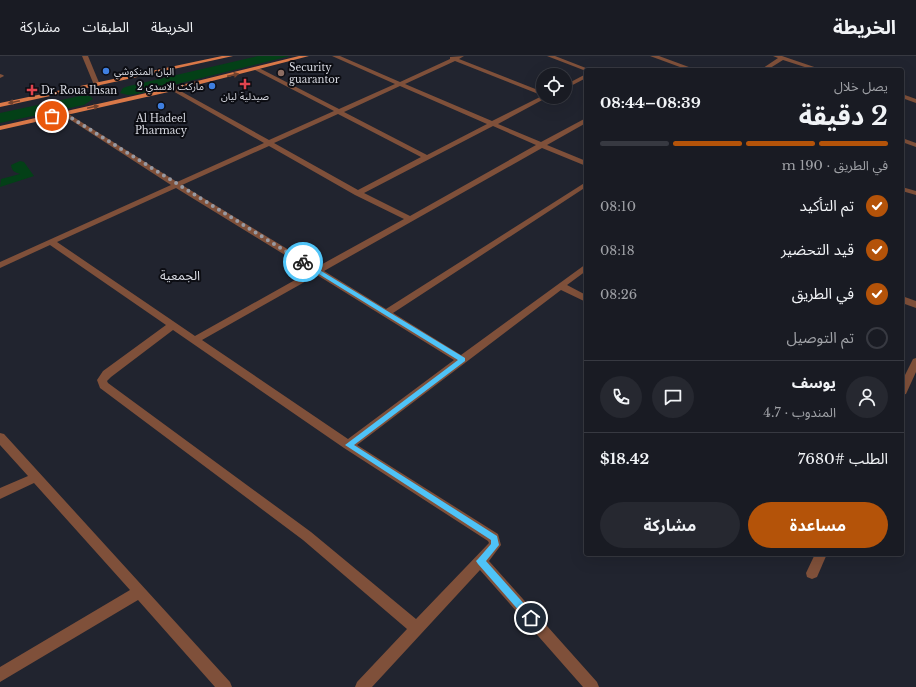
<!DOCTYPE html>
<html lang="ar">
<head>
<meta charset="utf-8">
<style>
  body { margin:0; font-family:"Libre Baskerville","Noto Sans Arabic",serif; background:#262830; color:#f1f3f6; direction:rtl; height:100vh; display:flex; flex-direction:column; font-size:15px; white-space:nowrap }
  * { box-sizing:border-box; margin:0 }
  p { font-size:13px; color:#9fa1a6 }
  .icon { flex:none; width:22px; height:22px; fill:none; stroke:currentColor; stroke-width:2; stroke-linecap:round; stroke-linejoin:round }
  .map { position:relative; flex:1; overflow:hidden; direction:ltr }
  .sheet { position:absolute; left:584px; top:12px; width:320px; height:488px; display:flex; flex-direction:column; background:#191b23; border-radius:4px; box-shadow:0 4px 16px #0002,0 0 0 1px #373941; direction:rtl }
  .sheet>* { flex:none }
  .controls { position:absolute; left:536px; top:12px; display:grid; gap:8px }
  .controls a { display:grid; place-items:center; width:36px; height:36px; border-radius:50%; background:#191b23; box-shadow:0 4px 16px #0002,0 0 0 1px #373941; font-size:20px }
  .pin { position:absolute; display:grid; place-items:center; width:34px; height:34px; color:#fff; margin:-17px; border:2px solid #fff; border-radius:50%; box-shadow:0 1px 4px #0007 }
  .courier { position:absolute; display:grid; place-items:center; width:40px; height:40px; margin:-20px; border:3px solid #4fc3f7; border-radius:50%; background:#fff; color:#222; box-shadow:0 1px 5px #0007 }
  .head em { font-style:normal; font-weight:700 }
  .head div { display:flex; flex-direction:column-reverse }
  .head { display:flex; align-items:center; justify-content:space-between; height:68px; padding:0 16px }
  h1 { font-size:26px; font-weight:700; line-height:30px }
  .bar { display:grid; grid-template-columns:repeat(4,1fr); gap:6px 4px; align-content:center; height:48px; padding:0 16px }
  .bar i { height:5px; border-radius:3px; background:#373941 }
  .bar .selected { background:#b45309 }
  .bar p { grid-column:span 4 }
  .line { display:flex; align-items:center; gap:10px; padding:0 16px; border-top:1px solid #373941 }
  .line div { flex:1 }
  .round { display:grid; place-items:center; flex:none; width:42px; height:42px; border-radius:21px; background:#262830 }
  ol { padding:0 16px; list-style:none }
  li { display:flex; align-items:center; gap:12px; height:44px }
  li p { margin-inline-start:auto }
  li .icon { padding:4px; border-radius:50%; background:#b45309; color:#fff; stroke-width:4 }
  li:last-child { color:#9fa1a6 }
  li i { width:22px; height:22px; border:2px solid #373941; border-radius:50% }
  .button { display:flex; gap:8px; margin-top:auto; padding:8px 16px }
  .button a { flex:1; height:46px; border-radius:24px; background:#b45309; color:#fff; font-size:16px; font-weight:700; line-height:46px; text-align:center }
  .button a+a { background:#262830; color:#f1f3f6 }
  header { display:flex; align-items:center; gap:24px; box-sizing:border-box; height:56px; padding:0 20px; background:#191b23; border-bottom:1px solid #373941 }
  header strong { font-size:19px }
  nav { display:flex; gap:22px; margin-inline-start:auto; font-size:14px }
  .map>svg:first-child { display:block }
  .green { fill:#034017 }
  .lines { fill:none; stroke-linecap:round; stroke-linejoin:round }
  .minor { fill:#7f503a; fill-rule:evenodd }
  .primary { fill:#d97848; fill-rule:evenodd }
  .oneway { fill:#72422e }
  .route { fill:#4fc3f7 }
  .done { stroke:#989aa3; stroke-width:4; stroke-dasharray:0 7.2 }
  .shop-dot { fill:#3f7fe0; stroke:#0c0d13; stroke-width:1.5 }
  .education-dot { fill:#8d6e63; stroke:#0c0d13; stroke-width:1.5 }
  .health-dot { fill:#e0444e; stroke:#0c0d13; stroke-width:1.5 }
  .labels { text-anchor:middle; stroke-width:4; stroke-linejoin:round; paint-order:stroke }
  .far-poi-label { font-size:10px; fill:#d8dae2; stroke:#0c0d13; text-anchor:start }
  .neighbourhood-label { font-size:13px; fill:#d8dae2; stroke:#0c0d13 }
</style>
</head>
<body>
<header>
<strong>الخريطة</strong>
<nav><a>الخريطة</a><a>الطبقات</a><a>مشاركة</a></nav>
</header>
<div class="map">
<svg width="916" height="631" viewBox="0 0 916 631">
  <rect width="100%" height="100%" fill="#21242f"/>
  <g class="green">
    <path d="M 258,0 L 290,0 L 137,38 L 128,39 L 120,37 L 123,32 L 129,30 Z"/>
    <path d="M 80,40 L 90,40 L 93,43 L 84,49 L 0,67 L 0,57 Z"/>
    <path d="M 20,105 L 24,106 L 34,120 L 0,131 L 1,123 L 20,118 C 15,116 12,116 11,109 Z"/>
  </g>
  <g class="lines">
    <g class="minor">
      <path d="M 82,0 L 88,0 L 100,29 L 99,30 L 94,29 Z"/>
      <path d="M 332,0 L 340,0 L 400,26 L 450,3 L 450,1 L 464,0 L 459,3 L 543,36 L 543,41 L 547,41 L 546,42 L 498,68 L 541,86 L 586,62 L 586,67 L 547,89 L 586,105 L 586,110 L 542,92 L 324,215 L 386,253 L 586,126 L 586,131 L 393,257 L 461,299 L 586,208 L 586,215 L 567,229 L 586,239 L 586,246 L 561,234 L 357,389 L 498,478 L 501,489 L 489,505 L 597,626 L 599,631 L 583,631 L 480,514 L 372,631 L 355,631 L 357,626 L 407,573 L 303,484 L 100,332 L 97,324 L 103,315 L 166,269 L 50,189 L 0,212 L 0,206 L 171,129 L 63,59 L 63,57 L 67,57 L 177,126 L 264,87 L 171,34 L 171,32 L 175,32 L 269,84 L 334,55 L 255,14 L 255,12 L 259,12 L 339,53 L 395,28 ZM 455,5 L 541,39 L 542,40 L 492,65 L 405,28 ZM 400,30 L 487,68 L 427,99 L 344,56 ZM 338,58 L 421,101 L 358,134 L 274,87 ZM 493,70 L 536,89 L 410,160 L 364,137 ZM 269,90 L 355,139 L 404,163 L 317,211 L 182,129 ZM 176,132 L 311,215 L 195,280 L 57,186 ZM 317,219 L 454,304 L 348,383 L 202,284 ZM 173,274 L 344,392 L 488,485 L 489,487 L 416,563 L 311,476 L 108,327 L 107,325 L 111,321 Z"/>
      <path d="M 547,0 L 555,0 L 591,14 L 586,15 Z"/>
      <path d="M 650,0 L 659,0 L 697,14 L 688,14 Z"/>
      <path d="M 773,0 L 782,0 L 823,14 L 814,14 L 783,4 L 767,14 L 760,14 L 778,2 Z"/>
      <path d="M 0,18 L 3,19 L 4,20 L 0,22 Z"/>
      <path d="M 586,18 L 586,22 L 565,33 L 565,29 Z"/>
      <path d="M 902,38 L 916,43 L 916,47 L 902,42 Z"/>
      <path d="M 902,82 L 916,87 L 916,91 L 902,86 Z"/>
      <path d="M 902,131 L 916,135 L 916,139 L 902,135 Z"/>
      <path d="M 902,240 L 916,245 L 916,252 L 902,247 Z"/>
      <path d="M 916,302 L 916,316 L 906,338 L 902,339 L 902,325 L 913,303 Z"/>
      <path d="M 0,377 L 4,378 L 230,626 L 232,631 L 215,631 L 138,544 L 0,626 L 0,611 L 130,534 L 34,427 L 0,443 L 0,432 L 28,420 L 0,389 Z"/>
      <path d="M 815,498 L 827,498 L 817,521 L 812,523 L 807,521 L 806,517 Z"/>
    </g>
    <g class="primary">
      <path d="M 222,0 L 233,0 L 0,51 L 0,47 Z"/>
      <path d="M 299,0 L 309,0 L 173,35 L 0,74 L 0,70 L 173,31 Z"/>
    </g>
  </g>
  <defs><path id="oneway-solid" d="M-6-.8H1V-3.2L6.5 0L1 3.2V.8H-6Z"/></defs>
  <g class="oneway">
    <use href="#oneway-solid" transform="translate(233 19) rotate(-13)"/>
    <use href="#oneway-solid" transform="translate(14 46) rotate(168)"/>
    <use href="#oneway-solid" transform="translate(93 51) rotate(-12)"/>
  </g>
  <path class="route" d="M 303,204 L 465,302 L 465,305 L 354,389 L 497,480 L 499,489 L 486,505 L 534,559 L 536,562 L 534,565 L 531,567 L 528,565 L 478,508 L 476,505 L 478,503 L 491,488 L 491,484 L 345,389 L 458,304 L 301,207 L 301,205 Z"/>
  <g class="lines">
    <path class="done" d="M 52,60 L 65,58 L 303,206"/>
  </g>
  <g class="shop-dot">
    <circle cx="106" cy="15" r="4"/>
    <circle cx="212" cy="30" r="4"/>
    <circle cx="161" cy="50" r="4"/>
  </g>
  <circle class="education-dot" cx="281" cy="17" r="4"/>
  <g class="health-dot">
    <path d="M243 22h4v4h4v4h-4v4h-4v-4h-4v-4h4z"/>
    <path d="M30 28h4v4h4v4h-4v4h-4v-4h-4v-4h4z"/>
  </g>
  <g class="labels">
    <g class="far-poi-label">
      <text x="289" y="15">Security<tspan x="289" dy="12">guarantor</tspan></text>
      <text x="114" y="19">البان المنكوشي</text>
      <text x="204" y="34" text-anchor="end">ماركت الاسدي 2</text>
      <text x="41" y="38">Dr. Roua Ihsan</text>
      <text x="245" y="44" text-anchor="middle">صيدلية ليان</text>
      <text x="161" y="66" text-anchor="middle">Al Hadeel<tspan x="161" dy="12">Pharmacy</tspan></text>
    </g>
    <g class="neighbourhood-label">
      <text x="180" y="224">الجمعية</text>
    </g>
  </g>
</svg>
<div class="controls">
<a><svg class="icon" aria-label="locate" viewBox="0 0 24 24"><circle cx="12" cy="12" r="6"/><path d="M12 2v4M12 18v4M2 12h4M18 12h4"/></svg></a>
</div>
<div class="pin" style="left:52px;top:60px;background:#ea580c"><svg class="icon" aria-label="bag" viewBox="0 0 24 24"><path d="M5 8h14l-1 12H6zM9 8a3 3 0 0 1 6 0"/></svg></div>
<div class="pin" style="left:531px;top:562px;background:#1f2937"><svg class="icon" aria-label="home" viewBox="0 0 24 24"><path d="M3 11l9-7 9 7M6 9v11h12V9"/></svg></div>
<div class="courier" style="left:303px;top:206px"><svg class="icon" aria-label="bike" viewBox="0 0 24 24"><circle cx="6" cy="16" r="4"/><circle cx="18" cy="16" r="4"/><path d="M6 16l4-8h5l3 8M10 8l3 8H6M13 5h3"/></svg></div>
<section class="sheet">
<div class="head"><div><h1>2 دقيقة</h1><p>يصل خلال</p></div><em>08:39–08:44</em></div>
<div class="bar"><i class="selected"></i><i class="selected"></i><i class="selected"></i><i></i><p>في الطريق · 190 m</p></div>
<ol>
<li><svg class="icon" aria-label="check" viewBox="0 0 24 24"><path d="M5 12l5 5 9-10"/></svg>تم التأكيد<p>08:10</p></li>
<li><svg class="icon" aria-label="check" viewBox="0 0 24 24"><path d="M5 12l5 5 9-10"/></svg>قيد التحضير<p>08:18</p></li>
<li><svg class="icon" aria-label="check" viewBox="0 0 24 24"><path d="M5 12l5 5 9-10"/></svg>في الطريق<p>08:26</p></li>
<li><i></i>تم التوصيل</li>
</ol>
<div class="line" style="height:72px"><a class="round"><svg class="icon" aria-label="person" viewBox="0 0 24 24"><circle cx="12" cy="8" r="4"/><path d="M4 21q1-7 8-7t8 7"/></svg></a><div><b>يوسف</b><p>المندوب · 4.7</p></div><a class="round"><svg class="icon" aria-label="chat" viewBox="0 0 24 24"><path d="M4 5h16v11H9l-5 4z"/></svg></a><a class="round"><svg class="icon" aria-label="phone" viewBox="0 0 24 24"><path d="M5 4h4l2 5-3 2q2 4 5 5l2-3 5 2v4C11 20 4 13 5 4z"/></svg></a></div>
<div class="line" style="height:52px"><div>الطلب #7680</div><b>$18.42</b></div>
<div class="button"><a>مساعدة</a><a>مشاركة</a></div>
</section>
</div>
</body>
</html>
